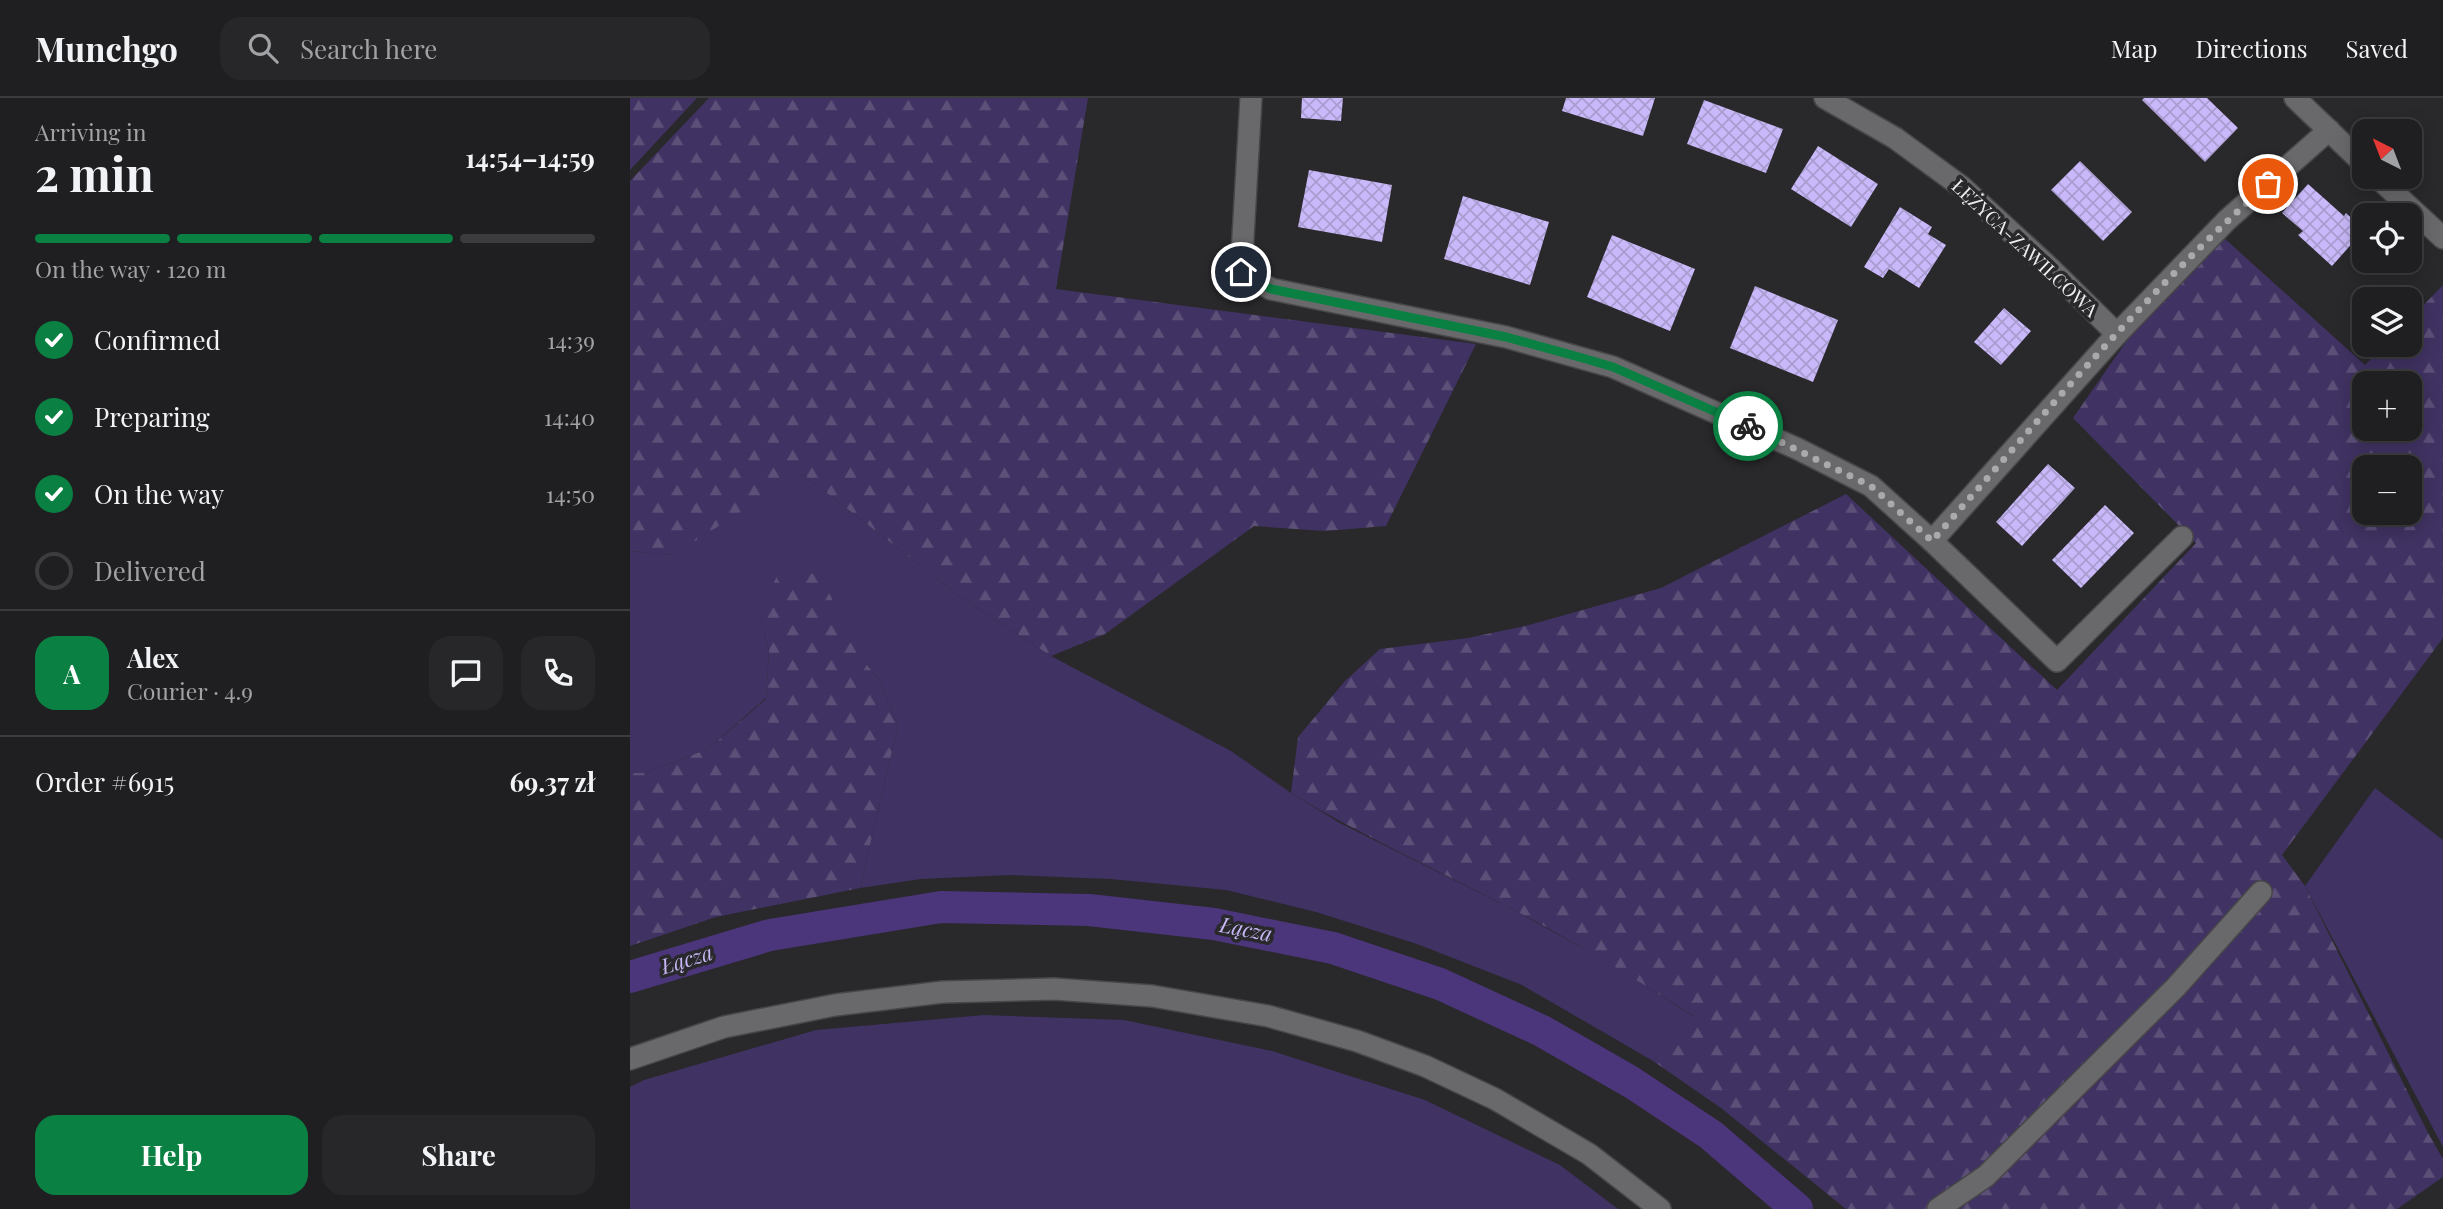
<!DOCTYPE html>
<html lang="en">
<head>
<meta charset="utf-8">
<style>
  body { margin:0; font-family:"Playfair Display",serif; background:#272729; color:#f1f3f6; height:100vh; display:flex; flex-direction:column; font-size:26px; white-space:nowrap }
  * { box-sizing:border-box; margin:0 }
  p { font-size:23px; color:#a1a2a5 }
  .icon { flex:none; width:38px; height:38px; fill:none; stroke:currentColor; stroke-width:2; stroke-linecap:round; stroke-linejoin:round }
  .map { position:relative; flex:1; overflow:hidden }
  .panel { display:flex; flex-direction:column; background:#1f1e20; width:630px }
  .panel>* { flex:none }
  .needle { width:46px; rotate:318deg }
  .buttons { position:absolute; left:1722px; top:21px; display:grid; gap:14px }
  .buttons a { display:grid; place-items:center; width:70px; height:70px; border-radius:14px; background:#1f1e20; box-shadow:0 4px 18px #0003,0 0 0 2px #3c3c3e; font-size:35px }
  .pin { position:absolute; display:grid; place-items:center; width:60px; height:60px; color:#fff; margin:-30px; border:4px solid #fff; border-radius:50%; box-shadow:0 2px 7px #0007 }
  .courier { position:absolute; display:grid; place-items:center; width:70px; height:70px; margin:-35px; border:5px solid #0b8043; border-radius:50%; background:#fff; color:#222; box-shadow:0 2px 9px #0007 }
  .overview em { font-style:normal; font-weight:700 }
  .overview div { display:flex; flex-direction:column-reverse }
  .overview { display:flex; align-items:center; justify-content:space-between; height:119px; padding:0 35px }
  h1 { font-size:46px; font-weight:700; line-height:52px }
  .bar { display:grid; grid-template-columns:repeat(4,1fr); gap:10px 7px; align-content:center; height:84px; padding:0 35px }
  .bar i { height:9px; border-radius:5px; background:#3c3c3e }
  .bar .selected { background:#0b8043 }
  .bar p { grid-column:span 4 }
  .line { display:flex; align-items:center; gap:18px; padding:0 35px; border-top:2px solid #3c3c3e }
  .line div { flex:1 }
  .round { display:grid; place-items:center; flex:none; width:74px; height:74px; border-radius:21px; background:#272729 }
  ol { padding:0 35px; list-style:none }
  li { display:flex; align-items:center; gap:21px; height:77px }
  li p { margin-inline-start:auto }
  li .icon { padding:7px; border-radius:50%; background:#0b8043; color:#fff; stroke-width:4 }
  li:last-child { color:#a1a2a5 }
  li i { width:38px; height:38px; border:4px solid #3c3c3e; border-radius:50% }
  .action { display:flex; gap:14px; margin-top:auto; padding:14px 35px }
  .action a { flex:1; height:80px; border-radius:21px; background:#0b8043; color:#fff; font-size:28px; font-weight:700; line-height:80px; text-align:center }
  .action a+a { background:#272729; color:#f1f3f6 }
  header { display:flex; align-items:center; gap:42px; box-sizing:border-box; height:98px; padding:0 35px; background:#1f1e20; border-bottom:2px solid #3c3c3e }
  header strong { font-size:33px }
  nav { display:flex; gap:38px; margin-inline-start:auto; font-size:24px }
  .search { width:490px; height:63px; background:#272729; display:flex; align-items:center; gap:18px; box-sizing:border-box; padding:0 24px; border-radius:21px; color:#a1a2a5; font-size:26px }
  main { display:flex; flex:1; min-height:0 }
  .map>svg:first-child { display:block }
  .grass { fill:#403262 }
  .forest { fill:url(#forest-firs); fill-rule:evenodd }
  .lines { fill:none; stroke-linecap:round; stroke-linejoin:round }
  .canal { stroke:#4b357b; stroke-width:32 }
  .building { fill:url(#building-cross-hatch) }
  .minor-casing { stroke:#474649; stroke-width:24 }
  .minor { stroke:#69696c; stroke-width:21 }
  .done { stroke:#aaa9ab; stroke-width:7; stroke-dasharray:0 12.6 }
  .route { stroke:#0b8043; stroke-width:9 }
  .labels { text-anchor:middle; stroke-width:7; stroke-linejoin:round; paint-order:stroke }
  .street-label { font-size:19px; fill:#efeef0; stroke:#29282b }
  .water-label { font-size:21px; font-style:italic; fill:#c7b8f5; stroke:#29282b }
</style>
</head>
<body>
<header>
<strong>Munchgo</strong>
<div class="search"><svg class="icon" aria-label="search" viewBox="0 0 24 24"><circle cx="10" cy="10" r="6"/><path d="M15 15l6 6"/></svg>Search here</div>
<nav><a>Map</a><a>Directions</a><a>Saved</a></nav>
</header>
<main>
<section class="panel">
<div class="overview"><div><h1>2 min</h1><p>Arriving in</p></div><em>14:54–14:59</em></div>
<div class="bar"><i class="selected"></i><i class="selected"></i><i class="selected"></i><i></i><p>On the way · 120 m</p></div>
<ol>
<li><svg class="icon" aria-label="check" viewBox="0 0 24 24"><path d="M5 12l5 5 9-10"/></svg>Confirmed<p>14:39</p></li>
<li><svg class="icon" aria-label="check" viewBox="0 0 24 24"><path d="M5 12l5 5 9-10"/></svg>Preparing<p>14:40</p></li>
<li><svg class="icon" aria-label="check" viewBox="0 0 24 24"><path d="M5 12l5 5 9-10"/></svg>On the way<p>14:50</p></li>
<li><i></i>Delivered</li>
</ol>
<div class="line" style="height:126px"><b class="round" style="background:#0b8043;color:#fff">A</b><div><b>Alex</b><p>Courier · 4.9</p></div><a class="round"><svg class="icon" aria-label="chat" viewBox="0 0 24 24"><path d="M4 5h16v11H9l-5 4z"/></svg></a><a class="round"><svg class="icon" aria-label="phone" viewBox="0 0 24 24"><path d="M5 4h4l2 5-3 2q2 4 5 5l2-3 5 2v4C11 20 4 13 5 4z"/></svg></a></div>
<div class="line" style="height:91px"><div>Order #6915</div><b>69.37 zł</b></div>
<div class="action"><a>Help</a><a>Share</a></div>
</section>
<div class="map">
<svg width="1813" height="1111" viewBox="0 0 1813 1111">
  <defs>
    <pattern id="forest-firs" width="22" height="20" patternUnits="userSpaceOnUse" patternTransform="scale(1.75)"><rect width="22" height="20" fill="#403262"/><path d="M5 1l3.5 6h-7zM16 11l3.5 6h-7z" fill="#5c5079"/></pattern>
    <pattern id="building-cross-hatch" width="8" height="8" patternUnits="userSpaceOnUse" patternTransform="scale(1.75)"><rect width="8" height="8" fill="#c9b9fa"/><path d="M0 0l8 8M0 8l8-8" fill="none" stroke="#a99cce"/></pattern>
  </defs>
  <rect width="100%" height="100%" fill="#29282b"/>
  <g class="grass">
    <path d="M 154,368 L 175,378 L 332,500 L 421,558 L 601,653 L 661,695 L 710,725 L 878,809 L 982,866 L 1066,920 L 1023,963 L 892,887 L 787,846 L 686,814 L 596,792 L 480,781 L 380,777 L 291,781 L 230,790 L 268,628 L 250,583 L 233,562 L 129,515 L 139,553 L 136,600 L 78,651 L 15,675 L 0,675 L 0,453 L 43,457 Z"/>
    <path d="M 1745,690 L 1813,742 L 1813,1049 L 1675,788 Z"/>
    <path d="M 354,917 L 494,922 L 642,953 L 795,1002 L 930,1067 L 988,1111 L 0,1111 L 0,989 L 14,982 L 186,932 Z"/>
  </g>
  <g class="forest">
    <path d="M 0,0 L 67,0 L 0,72 Z"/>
    <path d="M 79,0 L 458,0 L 426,191 L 846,246 L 756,428 L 695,433 L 624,428 L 475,536 L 421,558 L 332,500 L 175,378 L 154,369 L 142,394 L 43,457 L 0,453 L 0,83 Z"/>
    <path d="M 1594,140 L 1735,267 L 1755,247 L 1780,247 L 1780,221 L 1813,187 L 1813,540 L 1652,757 L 1675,788 L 1798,1035 L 1813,1061 L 1813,1079 L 1767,1111 L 1216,1111 L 1091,1010 L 1023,963 L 1065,919 C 1004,880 942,842 878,809 C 805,771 731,737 661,695 L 668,639 L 715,583 L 750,551 L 838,540 L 899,527 L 1031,490 L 1216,396 L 1427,592 L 1566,445 L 1443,320 L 1507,228 ZM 1734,285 L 1780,285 L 1780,331 L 1734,331 ZM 1734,369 L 1780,369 L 1780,415 L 1734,415 Z"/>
    <path d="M 189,475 L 233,562 L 250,583 L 268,628 L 230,790 L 86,819 L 0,848 L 0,675 L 15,675 L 78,651 L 136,601 L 139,553 L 129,516 L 147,478 Z"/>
  </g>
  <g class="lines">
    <path class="canal" d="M 0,879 L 140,837 L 311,809 L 459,812 L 584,826 L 703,850 L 810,886 L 912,933 L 1001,984 L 1081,1037 L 1167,1111"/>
  </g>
  <g class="building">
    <path d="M 672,0 L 713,0 L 711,23 L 671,20 Z"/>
    <path d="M 936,0 L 1025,0 L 1013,38 L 932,13 Z"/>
    <path d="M 1514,0 L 1577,0 L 1608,30 L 1575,64 L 1512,2 Z"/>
    <path d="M 1074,2 L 1153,31 L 1136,75 L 1057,46 Z"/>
    <path d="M 1188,48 L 1248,86 L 1221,129 L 1161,91 Z"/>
    <path d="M 1450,63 L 1502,114 L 1473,143 L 1421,92 Z"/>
    <path d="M 679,72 L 762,87 L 752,144 L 668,129 Z"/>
    <path d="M 1678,86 L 1714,118 L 1716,115 L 1734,132 L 1702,168 L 1668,137 L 1673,133 L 1652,115 Z"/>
    <path d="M 833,98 L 919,124 L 900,187 L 814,161 Z"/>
    <path d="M 1270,109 L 1302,129 L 1298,136 L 1316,147 L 1289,190 L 1259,171 L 1253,180 L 1234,169 Z"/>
    <path d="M 982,137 L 1065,171 L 1040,233 L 957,199 Z"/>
    <path d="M 1125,188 L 1208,222 L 1183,284 L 1100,250 Z"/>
    <path d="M 1374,210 L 1401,233 L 1371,267 L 1344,244 Z"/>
    <path d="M 1418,366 L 1445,390 L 1392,448 L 1366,424 Z"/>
    <path d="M 1475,407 L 1504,435 L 1451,490 L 1422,462 Z"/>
  </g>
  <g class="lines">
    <defs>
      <g id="minor">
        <path d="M 621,0 L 611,174 L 641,191 L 876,239 L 983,269 L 1168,351 L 1241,388 L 1302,443 L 1427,563 L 1552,439"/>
        <path d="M 1195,0 L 1265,40 L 1332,89 L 1420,170 L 1487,236"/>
        <path d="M 1665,0 L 1734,66"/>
        <path d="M 1747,79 L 1813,140"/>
        <path d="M 1302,443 L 1487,236 L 1597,122 L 1699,32"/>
        <path d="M 0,961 L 94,929 L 205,907 L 313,894 L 424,891 L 522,898 L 638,918 L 727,943 L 795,968 L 865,1001 L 959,1056 L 1030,1111"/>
        <path d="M 1308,1111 L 1356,1078 L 1546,889 L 1631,794"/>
      </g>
    </defs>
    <use href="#minor" class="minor-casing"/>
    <use href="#minor" class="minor"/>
  </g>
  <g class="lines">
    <path class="done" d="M 1118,328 L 1241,388 L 1302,443 C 1410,321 1516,194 1638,86"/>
    <path class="route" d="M 611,174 L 641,191 L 876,239 L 956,261 L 983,269 L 1118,328"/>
  </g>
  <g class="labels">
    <g class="street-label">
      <text transform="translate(1395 150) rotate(43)" y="7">ŁĘŻYCA-ZAWILCOWA</text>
    </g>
    <g class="water-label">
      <text transform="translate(616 832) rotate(11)" y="7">Łącza</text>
      <text transform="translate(57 862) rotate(-17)" y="7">Łącza</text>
    </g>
  </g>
</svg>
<div class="buttons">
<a><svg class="needle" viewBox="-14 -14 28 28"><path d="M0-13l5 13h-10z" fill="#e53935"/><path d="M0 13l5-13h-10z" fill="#a1a2a5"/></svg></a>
<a><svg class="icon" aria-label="locate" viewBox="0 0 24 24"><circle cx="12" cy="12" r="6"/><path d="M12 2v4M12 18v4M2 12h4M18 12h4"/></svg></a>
<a><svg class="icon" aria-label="layers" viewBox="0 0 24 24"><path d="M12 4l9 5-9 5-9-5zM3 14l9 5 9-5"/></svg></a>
<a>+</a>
<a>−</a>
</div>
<div class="pin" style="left:1638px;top:86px;background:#ea580c"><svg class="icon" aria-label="bag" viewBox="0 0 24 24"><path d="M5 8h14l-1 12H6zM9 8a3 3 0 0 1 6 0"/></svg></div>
<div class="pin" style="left:611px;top:174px;background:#1f2937"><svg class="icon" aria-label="home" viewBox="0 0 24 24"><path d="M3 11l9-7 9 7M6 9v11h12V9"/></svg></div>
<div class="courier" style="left:1118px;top:328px"><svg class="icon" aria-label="bike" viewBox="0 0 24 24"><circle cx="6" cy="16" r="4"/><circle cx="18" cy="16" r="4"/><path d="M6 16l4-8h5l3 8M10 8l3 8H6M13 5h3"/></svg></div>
</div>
</main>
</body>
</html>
